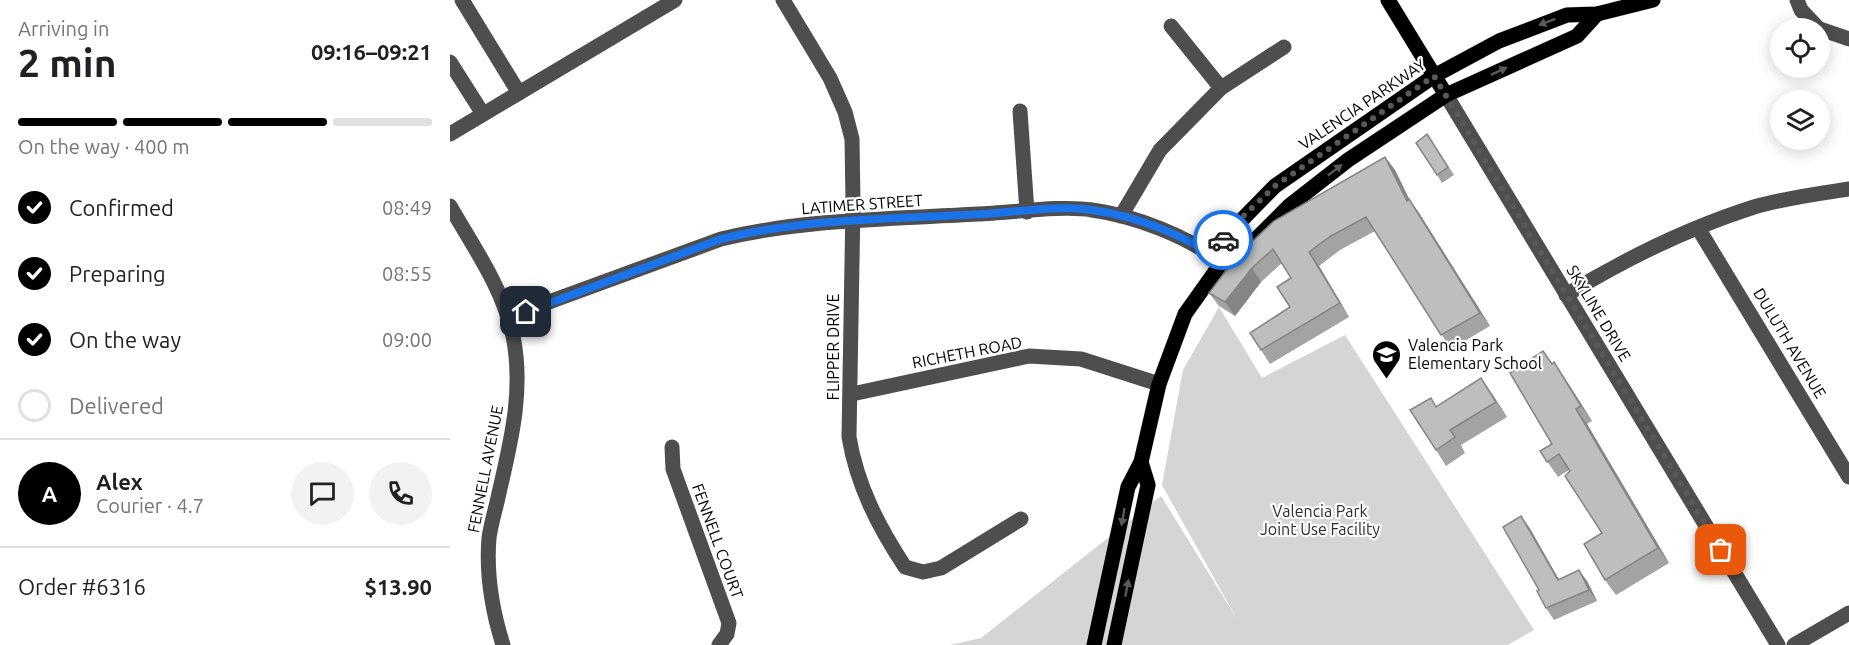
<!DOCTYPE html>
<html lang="en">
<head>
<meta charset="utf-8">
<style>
  body { margin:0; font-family:Ubuntu,sans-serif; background:#f2f2f2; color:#202124; height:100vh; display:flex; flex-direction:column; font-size:22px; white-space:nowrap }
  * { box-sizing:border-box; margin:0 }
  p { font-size:20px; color:#757577 }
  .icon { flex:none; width:33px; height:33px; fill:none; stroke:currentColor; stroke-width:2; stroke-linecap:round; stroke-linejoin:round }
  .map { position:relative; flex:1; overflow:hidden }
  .side { display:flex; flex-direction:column; background:#fff; width:450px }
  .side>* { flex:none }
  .controls { position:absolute; left:1320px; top:18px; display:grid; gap:12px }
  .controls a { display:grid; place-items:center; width:60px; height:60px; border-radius:50%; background:#fff; box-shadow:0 3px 15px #0003; font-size:30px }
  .pin { position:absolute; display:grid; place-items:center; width:51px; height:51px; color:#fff; margin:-26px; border-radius:12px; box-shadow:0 3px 9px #0006 }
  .courier { position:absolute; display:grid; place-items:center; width:60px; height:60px; margin:-30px; border:4px solid #1a73e8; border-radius:50%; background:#fff; color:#222; box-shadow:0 2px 8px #0007 }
  .headline em { font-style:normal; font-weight:600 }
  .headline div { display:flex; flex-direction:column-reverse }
  .headline { display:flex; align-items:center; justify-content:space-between; height:102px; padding:0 18px }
  h1 { font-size:39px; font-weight:600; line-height:45px }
  .bar { display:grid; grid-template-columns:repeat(4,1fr); gap:9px 6px; align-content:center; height:72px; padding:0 18px }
  .bar i { height:8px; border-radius:4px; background:#e0e0e0 }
  .bar .current { background:#000 }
  .bar p { grid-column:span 4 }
  .line { display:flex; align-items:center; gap:15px; padding:0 18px; border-top:2px solid #e0e0e0 }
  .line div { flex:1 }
  .round { display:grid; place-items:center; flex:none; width:63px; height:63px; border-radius:32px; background:#f2f2f2 }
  ol { padding:0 18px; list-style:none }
  li { display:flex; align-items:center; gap:18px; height:66px }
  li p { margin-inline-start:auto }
  li .icon { padding:6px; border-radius:50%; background:#000; color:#fff; stroke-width:4 }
  li:last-child { color:#757577 }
  li i { width:33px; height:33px; border:3px solid #e0e0e0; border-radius:50% }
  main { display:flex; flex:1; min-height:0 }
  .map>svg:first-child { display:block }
  .green { fill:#d5d5d5 }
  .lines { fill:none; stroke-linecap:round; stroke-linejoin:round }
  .major-casing { stroke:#dbdbdb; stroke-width:16 }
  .minor { stroke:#4e4e4e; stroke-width:15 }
  .major { stroke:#000; stroke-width:15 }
  .wall { fill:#a3a3a3 }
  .shaded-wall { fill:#858585 }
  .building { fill:#bebebe; stroke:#858585; stroke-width:1.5 }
  .oneway { fill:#595959 }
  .done { stroke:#595959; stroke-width:6; stroke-dasharray:0 10.8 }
  .route { stroke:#1a73e8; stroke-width:8 }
  .labels { text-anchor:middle; stroke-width:4.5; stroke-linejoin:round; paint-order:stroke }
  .street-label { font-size:16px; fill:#000; stroke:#fff }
  .poi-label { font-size:16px; fill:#000; stroke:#fff; text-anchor:start }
  .park-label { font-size:16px; fill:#2c2c2c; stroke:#fff }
</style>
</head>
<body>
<main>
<section class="side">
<div class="headline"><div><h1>2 min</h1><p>Arriving in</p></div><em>09:16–09:21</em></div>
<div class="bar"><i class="current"></i><i class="current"></i><i class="current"></i><i></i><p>On the way · 400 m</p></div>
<ol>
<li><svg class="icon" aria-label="check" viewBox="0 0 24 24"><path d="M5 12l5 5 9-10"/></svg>Confirmed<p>08:49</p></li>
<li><svg class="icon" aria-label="check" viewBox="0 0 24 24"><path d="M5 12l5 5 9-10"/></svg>Preparing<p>08:55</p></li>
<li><svg class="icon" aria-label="check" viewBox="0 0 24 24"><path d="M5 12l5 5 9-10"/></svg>On the way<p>09:00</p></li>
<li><i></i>Delivered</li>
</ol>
<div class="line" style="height:108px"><b class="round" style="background:#000;color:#fff">A</b><div><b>Alex</b><p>Courier · 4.7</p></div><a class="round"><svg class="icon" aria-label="chat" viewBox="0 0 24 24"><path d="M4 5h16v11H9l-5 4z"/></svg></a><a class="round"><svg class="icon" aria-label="phone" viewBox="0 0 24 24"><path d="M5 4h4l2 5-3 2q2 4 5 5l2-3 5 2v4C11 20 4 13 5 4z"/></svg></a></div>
<div class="line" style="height:78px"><div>Order #6316</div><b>$13.90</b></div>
</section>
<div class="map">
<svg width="1399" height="645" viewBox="0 0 1399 645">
  <rect width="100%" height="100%" fill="#fff"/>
  <path class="green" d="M 769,307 L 812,378 L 895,335 L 1084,630 L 1058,645 L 500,645 L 531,638 L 711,496 L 787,619 L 712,485 L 733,370 Z"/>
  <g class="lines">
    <defs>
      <g id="major">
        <path d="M 938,0 L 996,95"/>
        <path d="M 772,262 L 772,242 L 775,237 L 825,186 L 984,76 L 1049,41 L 1117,15 L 1147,14 L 1203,0"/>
        <path d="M 644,645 L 678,487 L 691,462 L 709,384 L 735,314 L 772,262 L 788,257 L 839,206 L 898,160 L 996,95 L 1127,36 L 1147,14"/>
        <path d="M 664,645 L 698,485 L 691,462"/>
      </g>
    </defs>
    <use href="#major" class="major-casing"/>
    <g class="minor">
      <path d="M 12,0 L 69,93"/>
      <path d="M 333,0 L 380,78 L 395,112 L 402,139 L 403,204 L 399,437 C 407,485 428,526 455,567 L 473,572 L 491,568 L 571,519"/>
      <path d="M 1347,0 L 1351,10 L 1368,28"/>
      <path d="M 721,26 L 771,88"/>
      <path d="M 1370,29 L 1399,39"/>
      <path d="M 0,62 L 33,114"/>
      <path d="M 996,95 L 1328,645"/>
      <path d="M 570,111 L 577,212"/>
      <path d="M 0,134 L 225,0"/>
      <path d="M 0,206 C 24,248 53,288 63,336 C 74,390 61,441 49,493 C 46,508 41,523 39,538 C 36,574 42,610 53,645"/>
      <path d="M 671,216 L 710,150 L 771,88 L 834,47"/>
      <path d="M 1248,228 L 1399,477"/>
      <path d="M 1116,295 C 1175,259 1238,228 1304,207 C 1335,198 1367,194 1399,189"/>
      <path d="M 58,317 L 271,239 C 354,219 443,219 528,214 C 560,213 612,205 642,210 C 686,216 736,236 772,262"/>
      <path d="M 402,394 L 579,356 L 631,359 L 709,384"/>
      <path d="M 222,447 L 223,469 L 279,623 L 277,634 L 269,645"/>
      <path d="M 1344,645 L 1399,613"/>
    </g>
    <use href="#major" class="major"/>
  </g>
  <g class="wall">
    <path d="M 977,134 L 1004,175 L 992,183 L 987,175 Z"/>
    <path d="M 935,157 L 945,170 L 959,199 L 969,213 L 1040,326 L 1001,349 L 925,231 L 890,250 L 869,266 L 899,317 L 820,364 L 811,350 L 840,307 L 841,278 L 832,263 L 811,282 L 785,316 L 769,306 L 759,293 Z"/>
    <path d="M 1102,364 L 1114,377 L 1142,421 L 1137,424 L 1219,563 L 1166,595 L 1155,580 L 1152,533 L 1120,471 L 1119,470 L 1108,477 L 1090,451 L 1102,444 Z"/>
    <path d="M 1042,394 L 1057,417 L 1011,445 L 1015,453 L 996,466 L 986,450 L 986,407 Z"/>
    <path d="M 1079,527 L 1109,580 L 1137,581 L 1147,601 L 1104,620 L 1096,608 L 1089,590 Z"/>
  </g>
  <g class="shaded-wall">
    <path d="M 935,157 L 945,170 L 967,215 L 957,201 Z"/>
    <path d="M 959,199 L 969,213 L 1040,326 L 1030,313 Z"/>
    <path d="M 859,252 L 869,266 L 899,317 L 890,303 Z"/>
    <path d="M 802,268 L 811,282 L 785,316 L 775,302 Z"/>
    <path d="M 1104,362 L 1114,377 L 1142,421 L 1131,406 Z"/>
    <path d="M 1031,378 L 1042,394 L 1057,417 L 1046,402 Z"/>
    <path d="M 1126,409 L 1137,424 L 1219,563 L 1208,548 Z"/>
    <path d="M 1071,516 L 1079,527 L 1116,592 L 1108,580 Z"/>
    <path d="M 1129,570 L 1137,581 L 1147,601 L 1139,590 Z"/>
  </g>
  <g class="building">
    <path d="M 977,134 L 998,167 L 987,175 L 966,143 Z"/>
    <path d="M 935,157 L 957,201 L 959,199 L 1030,313 L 991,335 L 916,217 L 881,236 L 859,252 L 890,303 L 811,350 L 800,333 L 840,307 L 827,287 L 841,278 L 823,249 L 802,268 L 775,302 L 759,293 L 788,255 L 824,221 Z"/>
    <path d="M 1093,351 L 1102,364 L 1104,362 L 1131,406 L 1126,409 L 1208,548 L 1155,580 L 1134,544 L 1152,533 L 1115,476 L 1120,471 L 1109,454 L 1097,462 L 1090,451 L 1102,444 L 1060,373 Z"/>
    <path d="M 1031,378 L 1046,402 L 1000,430 L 1005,437 L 986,450 L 960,410 L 981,398 L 986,407 Z"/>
    <path d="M 1071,516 L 1108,580 L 1129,570 L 1139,590 L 1096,608 L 1087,591 L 1089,590 L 1053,527 Z"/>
  </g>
  <defs><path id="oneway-solid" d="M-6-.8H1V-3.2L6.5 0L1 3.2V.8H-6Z" transform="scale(1.5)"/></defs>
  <g class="oneway">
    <use href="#oneway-solid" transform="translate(1097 22) rotate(159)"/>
    <use href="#oneway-solid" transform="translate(1049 71) rotate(-25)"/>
    <use href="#oneway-solid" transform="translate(885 170) rotate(-38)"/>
    <use href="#oneway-solid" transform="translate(673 517) rotate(100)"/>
    <use href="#oneway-solid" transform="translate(677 588) rotate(-79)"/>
  </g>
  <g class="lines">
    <path class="done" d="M 773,240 L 786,223 L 825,186 L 984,76 L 1271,550"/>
    <path class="route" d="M 76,312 L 271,239 C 355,218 446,219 533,214 C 565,212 612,205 642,210 C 686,216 736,235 772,262 L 773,240"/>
  </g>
  <defs>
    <symbol id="school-pin" viewBox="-11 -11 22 30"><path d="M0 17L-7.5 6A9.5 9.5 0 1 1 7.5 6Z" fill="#000" stroke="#fff"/><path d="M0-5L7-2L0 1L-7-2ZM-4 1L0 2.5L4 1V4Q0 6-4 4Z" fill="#fff"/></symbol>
  </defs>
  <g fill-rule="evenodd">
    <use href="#school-pin" x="920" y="338" width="33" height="45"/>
  </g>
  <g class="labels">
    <g class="street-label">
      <text transform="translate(912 104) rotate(-34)" y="6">VALENCIA PARKWAY</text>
      <text transform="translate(412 204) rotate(-4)" y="6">LATIMER STREET</text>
      <text transform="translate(1149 313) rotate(59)" y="6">SKYLINE DRIVE</text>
      <text transform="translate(1340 343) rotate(59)" y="6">DULUTH AVENUE</text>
      <text transform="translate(383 347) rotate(-90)" y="6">FLIPPER DRIVE</text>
      <text transform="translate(517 352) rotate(-11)" y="6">RICHETH ROAD</text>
      <text transform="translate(35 469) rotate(-79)" y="6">FENNELL AVENUE</text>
      <text transform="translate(268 541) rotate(70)" y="6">FENNELL COURT</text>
    </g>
    <g class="poi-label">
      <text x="958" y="351">Valencia Park<tspan x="958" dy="18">Elementary School</tspan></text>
    </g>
    <g class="park-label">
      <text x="870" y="517">Valencia Park<tspan x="870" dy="18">Joint Use Facility</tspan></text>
    </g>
  </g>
</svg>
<div class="controls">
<a><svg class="icon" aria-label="locate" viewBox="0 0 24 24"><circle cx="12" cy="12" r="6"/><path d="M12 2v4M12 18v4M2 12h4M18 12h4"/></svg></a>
<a><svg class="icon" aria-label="layers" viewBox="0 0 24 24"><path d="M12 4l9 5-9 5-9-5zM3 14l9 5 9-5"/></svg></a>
</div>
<div class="pin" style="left:1271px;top:550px;background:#ea580c"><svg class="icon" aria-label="bag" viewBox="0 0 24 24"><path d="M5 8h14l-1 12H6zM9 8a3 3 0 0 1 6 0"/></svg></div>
<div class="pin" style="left:76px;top:312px;background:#1f2937"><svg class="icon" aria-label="home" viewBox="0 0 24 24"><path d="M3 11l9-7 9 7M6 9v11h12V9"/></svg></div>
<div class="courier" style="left:773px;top:240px"><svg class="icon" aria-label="car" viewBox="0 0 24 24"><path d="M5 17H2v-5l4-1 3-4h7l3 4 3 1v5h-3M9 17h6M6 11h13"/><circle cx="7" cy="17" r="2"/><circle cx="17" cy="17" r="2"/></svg></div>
</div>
</main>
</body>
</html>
